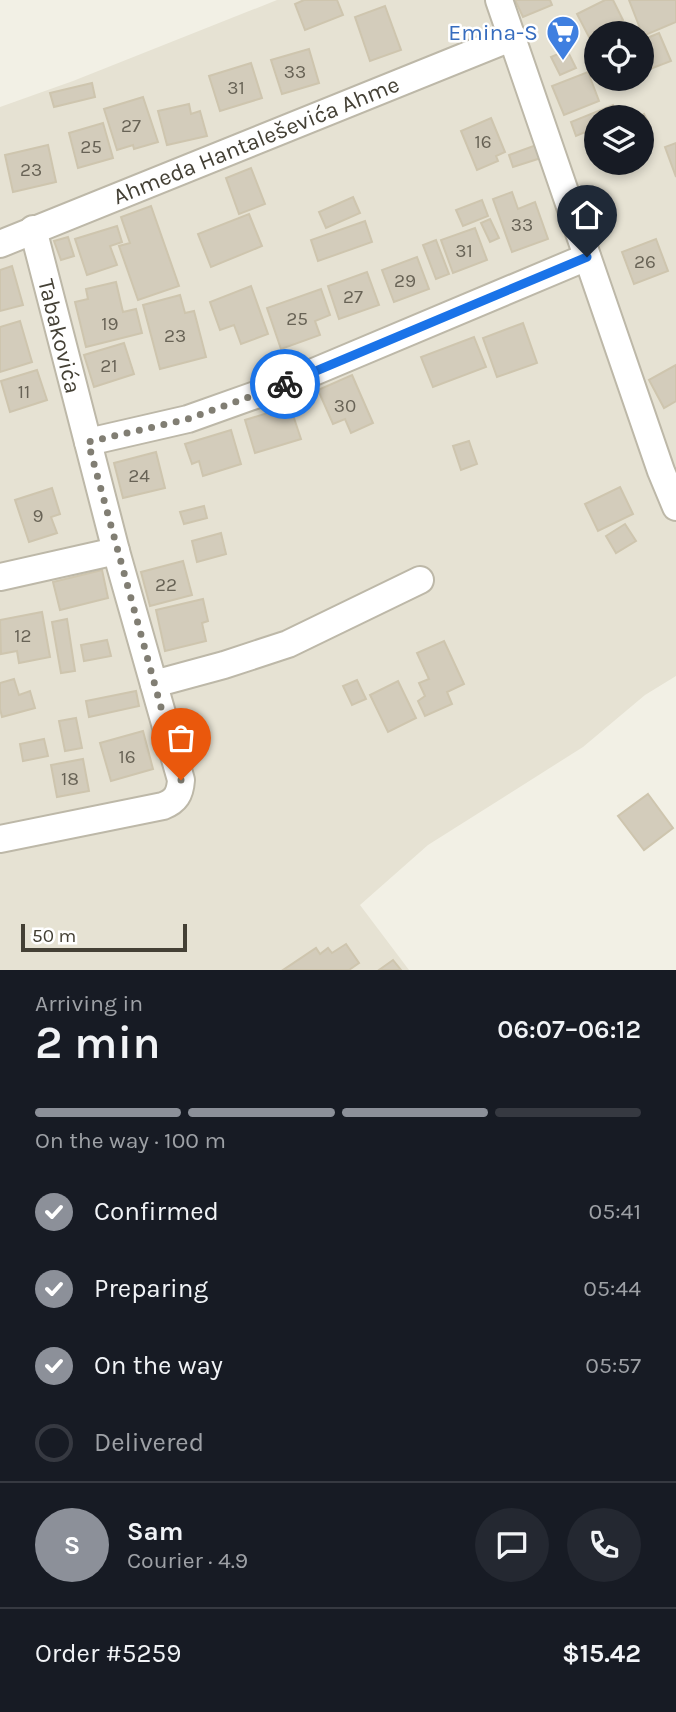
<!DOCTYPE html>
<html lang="en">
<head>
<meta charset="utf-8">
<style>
  body { margin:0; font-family:Karla,sans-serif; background:#242831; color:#f1f3f6; height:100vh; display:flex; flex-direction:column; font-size:26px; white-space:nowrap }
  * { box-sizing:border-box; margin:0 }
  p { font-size:23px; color:#9ea1a6 }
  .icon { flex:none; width:38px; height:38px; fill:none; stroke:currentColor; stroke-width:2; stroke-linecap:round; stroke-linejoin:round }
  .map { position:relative; height:970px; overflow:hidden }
  .side { display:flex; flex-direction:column; background:#171b24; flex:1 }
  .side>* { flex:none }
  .tools { position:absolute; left:584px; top:21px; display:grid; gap:14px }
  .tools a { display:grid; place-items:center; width:70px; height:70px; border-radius:50%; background:#171b24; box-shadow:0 4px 10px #0003; font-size:35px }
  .scale { position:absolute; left:21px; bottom:18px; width:166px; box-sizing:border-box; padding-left:7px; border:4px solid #444035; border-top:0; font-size:19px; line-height:24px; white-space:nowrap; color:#444035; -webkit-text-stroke:5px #fff; paint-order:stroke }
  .pin { position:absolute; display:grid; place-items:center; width:60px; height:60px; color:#fff; margin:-72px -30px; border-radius:50% 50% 50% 0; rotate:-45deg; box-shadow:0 0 7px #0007 }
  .pin .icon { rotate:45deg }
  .courier { position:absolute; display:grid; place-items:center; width:70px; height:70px; margin:-35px; border:5px solid #1a73e8; border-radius:50%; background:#fff; color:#222; box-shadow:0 2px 9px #0007 }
  .head em { font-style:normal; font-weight:600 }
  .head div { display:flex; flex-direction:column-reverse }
  .head { display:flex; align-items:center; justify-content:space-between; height:119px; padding:0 35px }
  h1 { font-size:46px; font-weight:600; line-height:52px }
  .bar { display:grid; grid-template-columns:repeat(4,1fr); gap:10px 7px; align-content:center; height:84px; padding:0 35px }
  .bar i { height:9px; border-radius:5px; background:#363941 }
  .bar .on { background:#8c9099 }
  .bar p { grid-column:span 4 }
  .line { display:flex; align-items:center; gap:18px; padding:0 35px; border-top:2px solid #363941 }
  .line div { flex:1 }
  .round { display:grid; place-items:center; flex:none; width:74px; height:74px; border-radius:37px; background:#242831 }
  ol { padding:0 35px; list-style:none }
  li { display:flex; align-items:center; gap:21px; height:77px }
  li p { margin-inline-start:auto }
  li .icon { padding:7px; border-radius:50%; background:#8c9099; color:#fff; stroke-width:4 }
  li:last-child { color:#9ea1a6 }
  li i { width:38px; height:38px; border:4px solid #363941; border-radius:50% }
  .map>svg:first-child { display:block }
  .residential { fill:#e6e2d3; fill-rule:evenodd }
  .building { fill:#d3ccbb; stroke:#cec5ae; stroke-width:2 }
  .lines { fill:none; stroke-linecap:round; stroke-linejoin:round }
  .minor-casing { stroke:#bdb8a8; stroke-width:30 }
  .minor { stroke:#fff; stroke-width:26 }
  .done { stroke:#817e73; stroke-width:7; stroke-dasharray:0 12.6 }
  .route { stroke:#1a73e8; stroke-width:9 }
  .labels { text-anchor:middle; stroke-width:5; stroke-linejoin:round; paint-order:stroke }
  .number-label { font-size:19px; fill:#686356 }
  .shop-label { font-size:23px; fill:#366cbe; stroke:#fff; text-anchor:end }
  .street-label { font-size:23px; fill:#444035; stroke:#fff }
</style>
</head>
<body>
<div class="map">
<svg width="676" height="970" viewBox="0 0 676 970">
  <rect width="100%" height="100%" fill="#f2f0e5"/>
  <path class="residential" d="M 277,0 L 676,0 L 676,676 L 645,695 L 583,747 L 428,845 L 360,905 L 409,970 L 0,970 L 0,107 L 73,81 ZM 597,33 L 642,33 L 642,79 L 597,79 ZM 597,117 L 642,117 L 642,163 L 597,163 Z"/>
  <g class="building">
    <path d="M 304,0 L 337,0 L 343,15 L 305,30 L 295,4 Z"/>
    <path d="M 515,0 L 550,0 L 552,5 L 523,17 Z"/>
    <path d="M 605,0 L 613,0 L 623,20 L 589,37 L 577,14 Z"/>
    <path d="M 629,0 L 676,0 L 676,22 L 643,36 Z"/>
    <path d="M 385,6 L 401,50 L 370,61 L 355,17 Z"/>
    <path d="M 659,33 L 671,61 L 642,72 L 642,40 Z"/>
    <path d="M 309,49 L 319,83 L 282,94 L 271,60 Z"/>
    <path d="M 567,50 L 576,68 L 560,75 L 551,57 Z"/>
    <path d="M 251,63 L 262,98 L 220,111 L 209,76 Z"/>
    <path d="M 588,72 L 599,101 L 564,115 L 552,86 Z"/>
    <path d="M 92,83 L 95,97 L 54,107 L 50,93 Z"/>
    <path d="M 143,97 L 158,142 L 134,149 L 133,145 L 117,150 L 104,109 Z"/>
    <path d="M 189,104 L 191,114 L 200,111 L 207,136 L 167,145 L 158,111 Z"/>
    <path d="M 613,105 L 618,117 L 597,117 L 597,127 L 576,136 L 571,122 Z"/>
    <path d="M 644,114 L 651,128 L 642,132 L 642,117 L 637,117 Z"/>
    <path d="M 491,118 L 505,152 L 496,156 L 498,161 L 477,170 L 461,131 Z"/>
    <path d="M 103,123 L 113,158 L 78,168 L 69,133 Z"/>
    <path d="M 676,143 L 676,177 L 665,147 Z"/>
    <path d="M 539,144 L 544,157 L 513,167 L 509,155 Z"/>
    <path d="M 48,145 L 56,182 L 13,192 L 5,155 Z"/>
    <path d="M 251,168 L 265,204 L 239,214 L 226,178 Z"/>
    <path d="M 512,192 L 518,209 L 535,202 L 548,239 L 512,252 L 493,199 Z"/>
    <path d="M 353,197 L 360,213 L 326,228 L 319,212 Z"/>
    <path d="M 482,200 L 488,216 L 463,226 L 456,210 Z"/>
    <path d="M 151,206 L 179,286 L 138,300 L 119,246 L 130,243 L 121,217 Z"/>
    <path d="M 249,214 L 262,246 L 211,267 L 198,234 Z"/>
    <path d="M 490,219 L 499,238 L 490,242 L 481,223 Z"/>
    <path d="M 365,221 L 372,242 L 318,261 L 311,240 Z"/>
    <path d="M 117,226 L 122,242 L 110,246 L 117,265 L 87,275 L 75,239 Z"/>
    <path d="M 475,228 L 487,260 L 453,273 L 441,240 Z"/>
    <path d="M 68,237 L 74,256 L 61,260 L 54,241 Z"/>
    <path d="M 656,239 L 668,271 L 634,284 L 622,252 Z"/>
    <path d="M 436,240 L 449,274 L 436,279 L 423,245 Z"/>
    <path d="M 417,257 L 429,289 L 394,302 L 382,270 Z"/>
    <path d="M 12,266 L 23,305 L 0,311 L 0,270 Z"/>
    <path d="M 367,272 L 379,305 L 339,319 L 328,286 Z"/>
    <path d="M 116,282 L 123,312 L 136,309 L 142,333 L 86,347 L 75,302 L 88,299 L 86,289 Z"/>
    <path d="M 251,286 L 268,334 L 241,344 L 234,325 L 220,330 L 210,302 Z"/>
    <path d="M 321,289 L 330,315 L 315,321 L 320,335 L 281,349 L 267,308 Z"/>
    <path d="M 180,295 L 185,313 L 194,311 L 206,357 L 160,369 L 143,305 Z"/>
    <path d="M 20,321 L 32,362 L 0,372 L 0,327 Z"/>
    <path d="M 523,323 L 537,363 L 497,377 L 483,338 Z"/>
    <path d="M 474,337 L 486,367 L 433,387 L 421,357 Z"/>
    <path d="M 124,343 L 134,374 L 94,387 L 84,355 Z"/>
    <path d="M 676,365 L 676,401 L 664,408 L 649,380 Z"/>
    <path d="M 37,370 L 47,400 L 10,412 L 1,381 Z"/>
    <path d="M 352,375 L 373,423 L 351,433 L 345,419 L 333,424 L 318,390 Z"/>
    <path d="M 290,406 L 301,439 L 255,453 L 245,420 Z"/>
    <path d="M 231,430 L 241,464 L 203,476 L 199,461 L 192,464 L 185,444 Z"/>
    <path d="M 469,441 L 477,464 L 461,470 L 453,446 Z"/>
    <path d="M 156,452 L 165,488 L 123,498 L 114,463 Z"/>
    <path d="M 620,487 L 633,514 L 598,531 L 585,504 Z"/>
    <path d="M 52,488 L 60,514 L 51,517 L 57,533 L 29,542 L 15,500 Z"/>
    <path d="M 204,506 L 207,518 L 184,524 L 180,512 Z"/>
    <path d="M 625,524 L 636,541 L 616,553 L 606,536 Z"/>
    <path d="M 221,533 L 226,554 L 197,562 L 192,541 Z"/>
    <path d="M 183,561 L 192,595 L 150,606 L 141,572 Z"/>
    <path d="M 102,570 L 108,598 L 60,610 L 53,582 Z"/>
    <path d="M 203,599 L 208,621 L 202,623 L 206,641 L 165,651 L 156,610 Z"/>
    <path d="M 42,612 L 50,657 L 19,663 L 17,651 L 1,654 L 0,620 Z"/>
    <path d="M 67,619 L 75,671 L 61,673 L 52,622 Z"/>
    <path d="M 107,640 L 111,656 L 84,661 L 81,645 Z"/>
    <path d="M 444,641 L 464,684 L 447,692 L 452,704 L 425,716 L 418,701 L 425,696 L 419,683 L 429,679 L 417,653 Z"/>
    <path d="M 14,679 L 19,695 L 30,691 L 35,708 L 2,717 L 0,709 L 0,683 Z"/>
    <path d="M 357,680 L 366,699 L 352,705 L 343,686 Z"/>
    <path d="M 398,681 L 416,718 L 388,732 L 370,695 Z"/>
    <path d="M 136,691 L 139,706 L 89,717 L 86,701 Z"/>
    <path d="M 76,718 L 82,748 L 65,751 L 59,721 Z"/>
    <path d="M 143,731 L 153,769 L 111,781 L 100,743 Z"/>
    <path d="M 44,739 L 48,756 L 23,761 L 20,744 Z"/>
    <path d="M 83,759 L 89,791 L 57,797 L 51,765 Z"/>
    <path d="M 648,794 L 673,828 L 644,850 L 618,816 Z"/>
    <path d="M 346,944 L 359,963 L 349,970 L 283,970 L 316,948 L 320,954 L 328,948 L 332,953 Z"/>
    <path d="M 393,960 L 401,970 L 379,970 Z"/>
  </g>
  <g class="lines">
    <defs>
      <g id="minor">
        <path d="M 499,0 L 661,471 L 676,507"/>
        <path d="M 0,244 L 513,37"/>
        <path d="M 88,442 L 188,419 L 278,387 L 587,257"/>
        <path d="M 0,577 L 116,551"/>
        <path d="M 154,684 L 224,665 L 288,644 L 420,580"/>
        <path d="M 0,839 L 163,806 C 176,801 180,794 181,780 L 116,551 L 33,229"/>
      </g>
    </defs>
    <use href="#minor" class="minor-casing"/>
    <use href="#minor" class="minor"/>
  </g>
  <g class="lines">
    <path class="done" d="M 181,780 L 88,442 L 188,419 L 285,384"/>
    <path class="route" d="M 285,384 L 587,257"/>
  </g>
  <defs>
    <symbol id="supermarket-pin" viewBox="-11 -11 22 30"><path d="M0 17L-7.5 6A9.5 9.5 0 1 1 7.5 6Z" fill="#3f7fe0" stroke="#fff"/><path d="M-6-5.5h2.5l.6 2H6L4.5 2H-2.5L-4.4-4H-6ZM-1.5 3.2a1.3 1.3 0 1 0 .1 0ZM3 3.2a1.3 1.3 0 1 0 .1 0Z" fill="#fff"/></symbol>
  </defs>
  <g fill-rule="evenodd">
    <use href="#supermarket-pin" x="544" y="13" width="38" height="52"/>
  </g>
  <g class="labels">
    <g class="number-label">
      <text x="295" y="78">33</text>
      <text x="236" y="94">31</text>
      <text x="131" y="132">27</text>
      <text x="483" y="148">16</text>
      <text x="91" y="153">25</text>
      <text x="31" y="176">23</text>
      <text x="522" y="231">33</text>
      <text x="464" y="257">31</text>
      <text x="645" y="268">26</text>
      <text x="405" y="287">29</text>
      <text x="353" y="303">27</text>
      <text x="297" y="325">25</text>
      <text x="110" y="330">19</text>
      <text x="175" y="342">23</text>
      <text x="109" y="372">21</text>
      <text x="24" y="398">11</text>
      <text x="345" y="412">30</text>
      <text x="139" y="482">24</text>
      <text x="38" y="522">9</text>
      <text x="166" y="591">22</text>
      <text x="23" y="642">12</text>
      <text x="127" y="763">16</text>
      <text x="70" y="785">18</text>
    </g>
    <g class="shop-label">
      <text x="538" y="40">Emina-S</text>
    </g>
    <g class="street-label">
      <text transform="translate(256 140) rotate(-22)" y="8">Ahmeda Hantaleševića Ahme</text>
      <text transform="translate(60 336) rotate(76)" y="8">Tabakovića</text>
    </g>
  </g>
</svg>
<div class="tools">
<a><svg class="icon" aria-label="locate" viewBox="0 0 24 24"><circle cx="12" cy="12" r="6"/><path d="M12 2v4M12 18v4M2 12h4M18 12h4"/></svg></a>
<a><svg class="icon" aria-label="layers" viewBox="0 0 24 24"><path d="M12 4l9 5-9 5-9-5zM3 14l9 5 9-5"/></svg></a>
</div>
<div class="scale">50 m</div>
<div class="pin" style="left:181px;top:780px;background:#ea580c"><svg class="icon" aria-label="bag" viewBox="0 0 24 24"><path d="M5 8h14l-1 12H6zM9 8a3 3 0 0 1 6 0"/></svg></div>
<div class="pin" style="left:587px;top:257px;background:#1f2937"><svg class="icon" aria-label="home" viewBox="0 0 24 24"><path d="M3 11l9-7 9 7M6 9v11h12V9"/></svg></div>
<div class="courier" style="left:285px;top:384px"><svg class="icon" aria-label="bike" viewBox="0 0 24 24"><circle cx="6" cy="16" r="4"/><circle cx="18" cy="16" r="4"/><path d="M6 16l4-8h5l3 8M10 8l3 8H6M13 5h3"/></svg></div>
</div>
<section class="side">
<div class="head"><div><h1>2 min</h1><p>Arriving in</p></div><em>06:07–06:12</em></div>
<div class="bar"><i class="on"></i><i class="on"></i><i class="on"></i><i></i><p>On the way · 100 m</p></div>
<ol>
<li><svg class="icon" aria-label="check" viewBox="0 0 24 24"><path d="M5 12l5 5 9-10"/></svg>Confirmed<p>05:41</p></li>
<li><svg class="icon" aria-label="check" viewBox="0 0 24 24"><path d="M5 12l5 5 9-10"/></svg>Preparing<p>05:44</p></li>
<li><svg class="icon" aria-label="check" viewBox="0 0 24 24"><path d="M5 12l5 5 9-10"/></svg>On the way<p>05:57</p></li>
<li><i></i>Delivered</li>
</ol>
<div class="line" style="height:126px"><b class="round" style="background:#8c9099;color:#fff">S</b><div><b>Sam</b><p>Courier · 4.9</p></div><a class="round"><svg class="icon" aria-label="chat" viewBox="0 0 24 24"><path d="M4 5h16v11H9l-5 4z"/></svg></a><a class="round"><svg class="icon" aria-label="phone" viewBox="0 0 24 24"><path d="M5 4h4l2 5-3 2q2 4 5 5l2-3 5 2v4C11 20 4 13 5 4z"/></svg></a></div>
<div class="line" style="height:91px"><div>Order #5259</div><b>$15.42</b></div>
</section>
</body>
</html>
